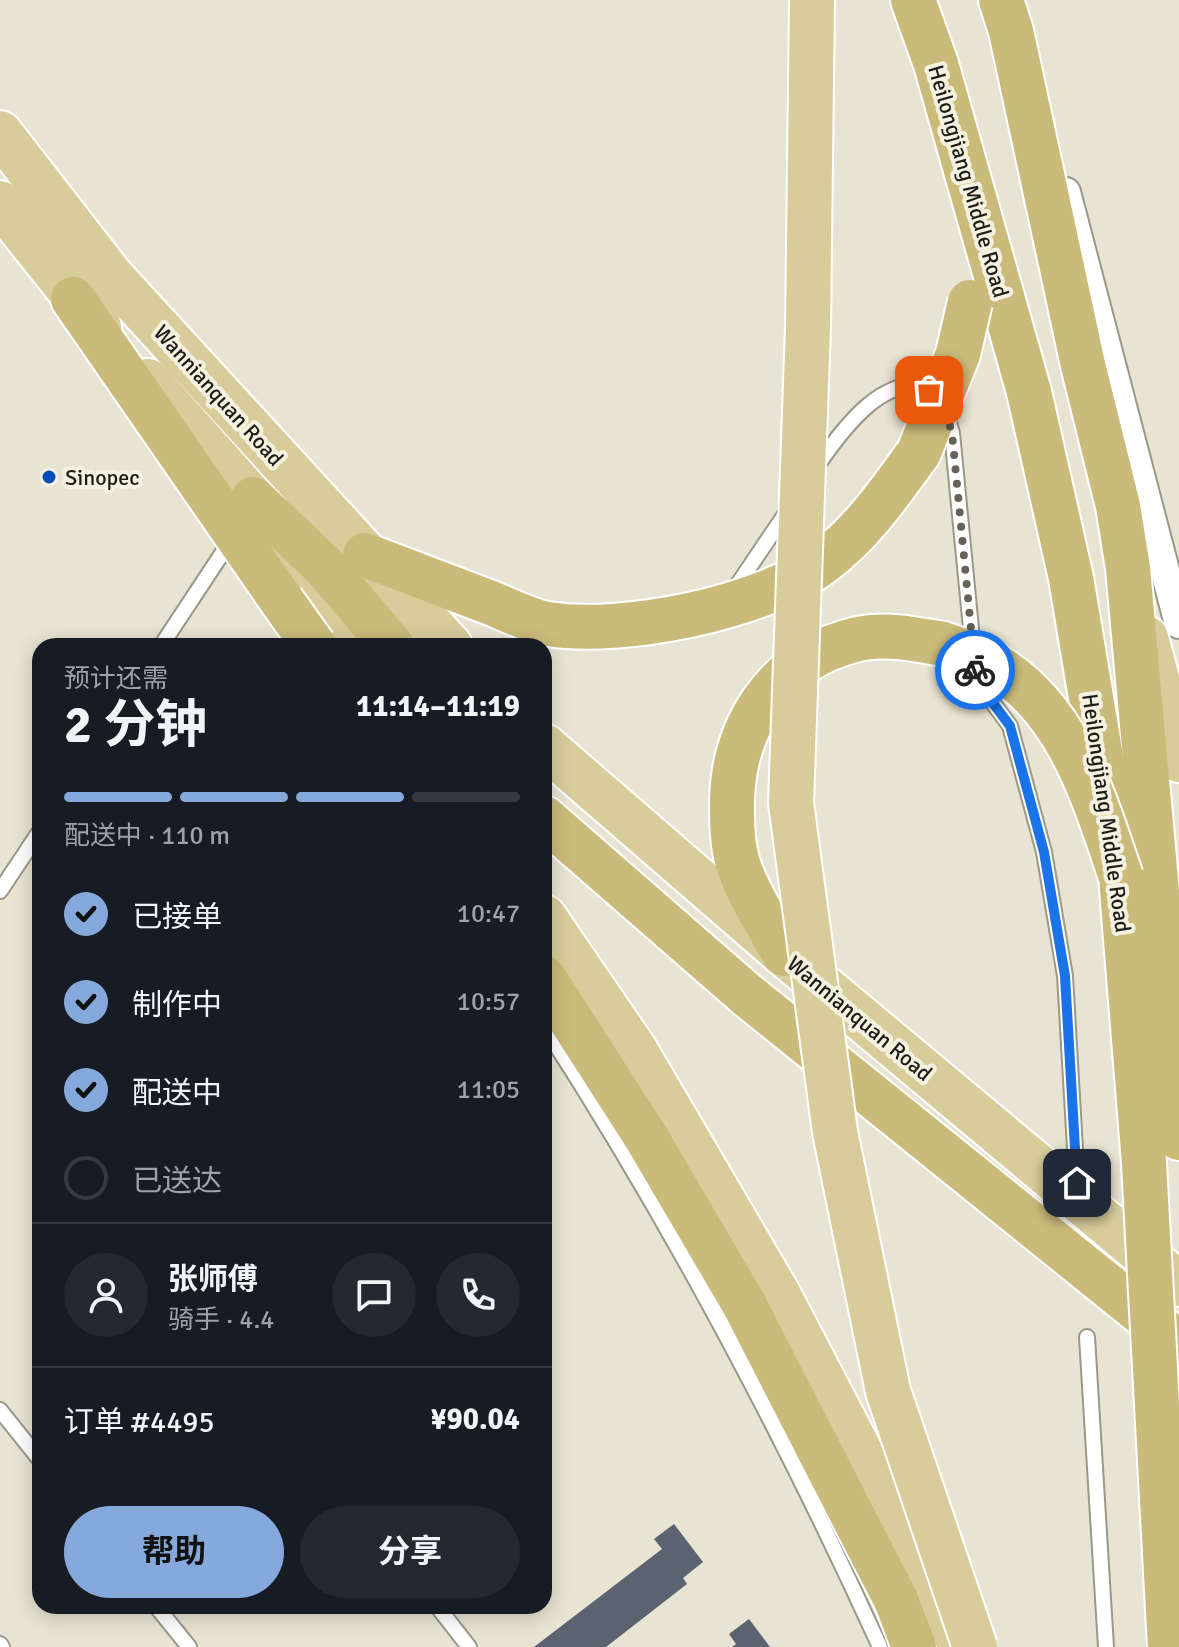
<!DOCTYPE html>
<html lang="zh">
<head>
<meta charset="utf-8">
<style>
  body { margin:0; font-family:Signika,"Noto Sans SC",sans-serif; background:#242831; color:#f1f3f6; height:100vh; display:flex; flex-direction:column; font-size:30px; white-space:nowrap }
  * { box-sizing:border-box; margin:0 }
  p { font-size:26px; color:#9ea1a6 }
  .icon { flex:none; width:44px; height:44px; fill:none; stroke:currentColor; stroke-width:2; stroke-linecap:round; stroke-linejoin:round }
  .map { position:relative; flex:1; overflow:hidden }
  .drawer { position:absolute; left:32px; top:638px; width:520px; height:976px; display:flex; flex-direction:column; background:#171b24; border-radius:24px; box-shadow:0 4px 20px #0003 }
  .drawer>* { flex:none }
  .pin { position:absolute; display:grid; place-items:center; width:68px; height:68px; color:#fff; margin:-34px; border-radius:16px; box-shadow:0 4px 12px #0006 }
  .courier { position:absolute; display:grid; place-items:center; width:80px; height:80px; margin:-40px; border:6px solid #1a73e8; border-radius:50%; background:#fff; color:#222; box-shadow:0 2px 10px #0007 }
  .headline em { font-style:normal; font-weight:700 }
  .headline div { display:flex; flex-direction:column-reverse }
  .headline { display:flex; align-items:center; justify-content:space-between; height:136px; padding:0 32px }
  h1 { font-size:52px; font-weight:700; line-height:60px }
  .bar { display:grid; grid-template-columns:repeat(4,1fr); gap:12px 8px; align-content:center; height:96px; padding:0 32px }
  .bar i { height:10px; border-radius:6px; background:#363941 }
  .bar .active { background:#85a9da }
  .bar p { grid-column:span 4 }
  .line { display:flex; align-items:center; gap:20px; padding:0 32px; border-top:2px solid #363941 }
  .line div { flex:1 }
  .round { display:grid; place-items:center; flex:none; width:84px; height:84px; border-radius:42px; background:#242831 }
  ol { padding:0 32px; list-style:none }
  li { display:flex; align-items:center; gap:24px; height:88px }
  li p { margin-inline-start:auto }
  li .icon { padding:8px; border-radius:50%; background:#85a9da; color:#111; stroke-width:4 }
  li:last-child { color:#9ea1a6 }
  li i { width:44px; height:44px; border:4px solid #363941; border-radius:50% }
  .action { display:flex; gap:16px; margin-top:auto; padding:16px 32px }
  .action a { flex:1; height:92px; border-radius:48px; background:#85a9da; color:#111; font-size:32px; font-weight:700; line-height:92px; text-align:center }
  .action a+a { background:#242831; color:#f1f3f6 }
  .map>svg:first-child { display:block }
  .building { fill:#5b6370 }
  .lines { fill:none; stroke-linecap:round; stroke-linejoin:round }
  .service-casing { stroke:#9b9888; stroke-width:18 }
  .minor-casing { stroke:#9b9888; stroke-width:32 }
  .primary-casing { stroke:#fff; stroke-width:48 }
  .trunk-casing { stroke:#fff; stroke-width:48 }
  .service { stroke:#fff; stroke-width:14 }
  .minor { stroke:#fff; stroke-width:28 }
  .primary { stroke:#d8cc9b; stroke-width:44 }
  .trunk { stroke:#cbbb7a; stroke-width:44 }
  .primary-bridge-casing { stroke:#fff; stroke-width:48; stroke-linecap:butt }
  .trunk-bridge-casing { stroke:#fff; stroke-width:48; stroke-linecap:butt }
  .primary-bridge { stroke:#d8cc9b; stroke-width:44 }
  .trunk-bridge { stroke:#cbbb7a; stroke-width:44 }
  .done { stroke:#656258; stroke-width:8; stroke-dasharray:0 14.4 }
  .route { stroke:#1a73e8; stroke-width:10 }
  .poi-dot { fill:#004eb8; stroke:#f5f1e0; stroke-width:3 }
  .labels { text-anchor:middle; stroke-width:8; stroke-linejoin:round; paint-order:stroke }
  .street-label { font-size:22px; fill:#1e1c16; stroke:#f5f1e0 }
  .poi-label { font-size:22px; fill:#1e1c16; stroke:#f5f1e0; text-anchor:start }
</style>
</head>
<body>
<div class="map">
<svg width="1179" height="1647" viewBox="0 0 1179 1647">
  <rect width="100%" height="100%" fill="#e8e4d3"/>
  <g class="building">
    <path d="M 674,1524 L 703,1562 L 683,1578 L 687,1584 L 606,1647 L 534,1647 L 662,1549 L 654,1539 Z"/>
    <path d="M 749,1619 L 770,1647 L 732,1647 L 736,1644 L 729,1634 Z"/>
  </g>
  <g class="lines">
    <defs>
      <g id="service">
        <path d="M 946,413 L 952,433 L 976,680 L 1010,726 L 1044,852 L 1065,976 L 1077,1183"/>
        <path d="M 817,466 C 839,434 890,361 937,395"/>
        <path d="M 732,593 L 790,507"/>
        <path d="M 161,646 L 233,537"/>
        <path d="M 0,891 L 40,831"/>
        <path d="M 544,1026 C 672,1224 782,1432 880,1647"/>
        <path d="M 1087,1337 L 1106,1647"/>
        <path d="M 0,1410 L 40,1460"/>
        <path d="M 156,1606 L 189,1647"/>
        <path d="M 437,1606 L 469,1647"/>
        <path d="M 0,1644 L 2,1647"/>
      </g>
      <path id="minor" d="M 1066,192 L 1179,624"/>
      <g id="primary">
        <path d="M 0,133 L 111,276 L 450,646"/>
        <path d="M 0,203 L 99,327"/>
        <path d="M 148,381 L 253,499 L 356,646"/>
        <path d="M 1146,638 L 1179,760"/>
        <path d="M 544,746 L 784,954 L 1179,1284"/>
        <path d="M 544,917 L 635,1050 L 778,1294 L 962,1647"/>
      </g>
      <g id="trunk">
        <path d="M 913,0 L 936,64 L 1029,392 L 1071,578 L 1121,877 L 1144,1163"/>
        <path d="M 1001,0 L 1011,31 L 1083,365 L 1118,506 L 1128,568 L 1179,1138"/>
        <path d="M 73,299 L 282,601"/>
        <path d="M 253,499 L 325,567 L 392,646"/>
        <path d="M 365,555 C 407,571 449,587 491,603 C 509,610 529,621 548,624 C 621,636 764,608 823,562 C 863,532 890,492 919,452"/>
        <path d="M 544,818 L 747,995 L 1179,1343"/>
        <path d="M 784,954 C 769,926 749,896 739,867 C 733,849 732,830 732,812 C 730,729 774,659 858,639 C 886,633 915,639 943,644"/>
        <path d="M 544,978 L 646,1137 L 744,1304 L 896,1600 L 914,1647"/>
      </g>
    </defs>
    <use href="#service" class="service-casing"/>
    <use href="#minor" class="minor-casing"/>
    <use href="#primary" class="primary-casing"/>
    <use href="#trunk" class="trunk-casing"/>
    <use href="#service" class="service"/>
    <use href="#minor" class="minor"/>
    <use href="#primary" class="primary"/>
    <use href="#trunk" class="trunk"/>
    <defs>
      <path id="primary-bridge" d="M 812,0 L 808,327 L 791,803 L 835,1132 L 888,1391 L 975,1647"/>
      <g id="trunk-bridge">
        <path d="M 919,452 L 958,354 L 970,302"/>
        <path d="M 282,601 L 314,646"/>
        <path d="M 943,644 C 960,650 979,655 994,665 C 1070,710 1094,799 1121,877"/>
        <path d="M 1144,1163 L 1170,1647"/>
      </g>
    </defs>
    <use href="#primary-bridge" class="primary-bridge-casing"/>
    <use href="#trunk-bridge" class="trunk-bridge-casing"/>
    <use href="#primary-bridge" class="primary-bridge"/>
    <use href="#trunk-bridge" class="trunk-bridge"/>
  </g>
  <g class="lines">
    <path class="done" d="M 929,390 L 944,407 L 952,433 L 975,670"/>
    <path class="route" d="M 975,670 L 976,680 L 1010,726 L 1044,852 L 1065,976 L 1077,1183"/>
  </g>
  <circle class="poi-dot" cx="49" cy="477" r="8"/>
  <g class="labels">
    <g class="street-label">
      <text transform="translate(969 181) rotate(74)" y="8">Heilongjiang Middle Road</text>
      <text transform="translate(219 395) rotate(48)" y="8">Wannianquan Road</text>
      <text transform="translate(1107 813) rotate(82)" y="8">Heilongjiang Middle Road</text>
      <text transform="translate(860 1018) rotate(40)" y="8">Wannianquan Road</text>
    </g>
    <g class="poi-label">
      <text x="65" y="485">Sinopec</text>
    </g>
  </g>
</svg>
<div class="pin" style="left:929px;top:390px;background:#ea580c"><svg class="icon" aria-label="bag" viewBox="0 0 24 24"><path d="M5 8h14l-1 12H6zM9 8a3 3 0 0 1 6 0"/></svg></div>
<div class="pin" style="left:1077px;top:1183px;background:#1f2937"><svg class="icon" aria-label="home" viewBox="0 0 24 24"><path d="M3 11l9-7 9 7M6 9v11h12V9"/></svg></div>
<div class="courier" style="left:975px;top:670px"><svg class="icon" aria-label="bike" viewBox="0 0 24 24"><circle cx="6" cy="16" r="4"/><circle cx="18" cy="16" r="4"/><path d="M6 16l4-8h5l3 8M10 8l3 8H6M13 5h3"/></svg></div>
<section class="drawer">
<div class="headline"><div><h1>2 分钟</h1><p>预计还需</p></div><em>11:14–11:19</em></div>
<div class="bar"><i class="active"></i><i class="active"></i><i class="active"></i><i></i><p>配送中 · 110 m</p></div>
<ol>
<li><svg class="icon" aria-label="check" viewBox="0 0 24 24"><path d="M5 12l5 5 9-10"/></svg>已接单<p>10:47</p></li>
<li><svg class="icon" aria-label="check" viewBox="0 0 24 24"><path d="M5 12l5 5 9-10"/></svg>制作中<p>10:57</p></li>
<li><svg class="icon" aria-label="check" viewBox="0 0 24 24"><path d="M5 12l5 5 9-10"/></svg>配送中<p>11:05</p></li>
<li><i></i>已送达</li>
</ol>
<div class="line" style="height:144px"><a class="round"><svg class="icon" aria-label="person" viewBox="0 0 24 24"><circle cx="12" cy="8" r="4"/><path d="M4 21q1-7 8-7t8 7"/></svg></a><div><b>张师傅</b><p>骑手 · 4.4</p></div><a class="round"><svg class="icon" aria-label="chat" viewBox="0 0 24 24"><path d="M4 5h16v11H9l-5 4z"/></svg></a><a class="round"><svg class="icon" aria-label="phone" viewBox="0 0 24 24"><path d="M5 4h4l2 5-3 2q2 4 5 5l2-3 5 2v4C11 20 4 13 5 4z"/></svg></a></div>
<div class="line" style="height:104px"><div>订单 #4495</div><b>¥90.04</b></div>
<div class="action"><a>帮助</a><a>分享</a></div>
</section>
</div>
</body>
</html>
